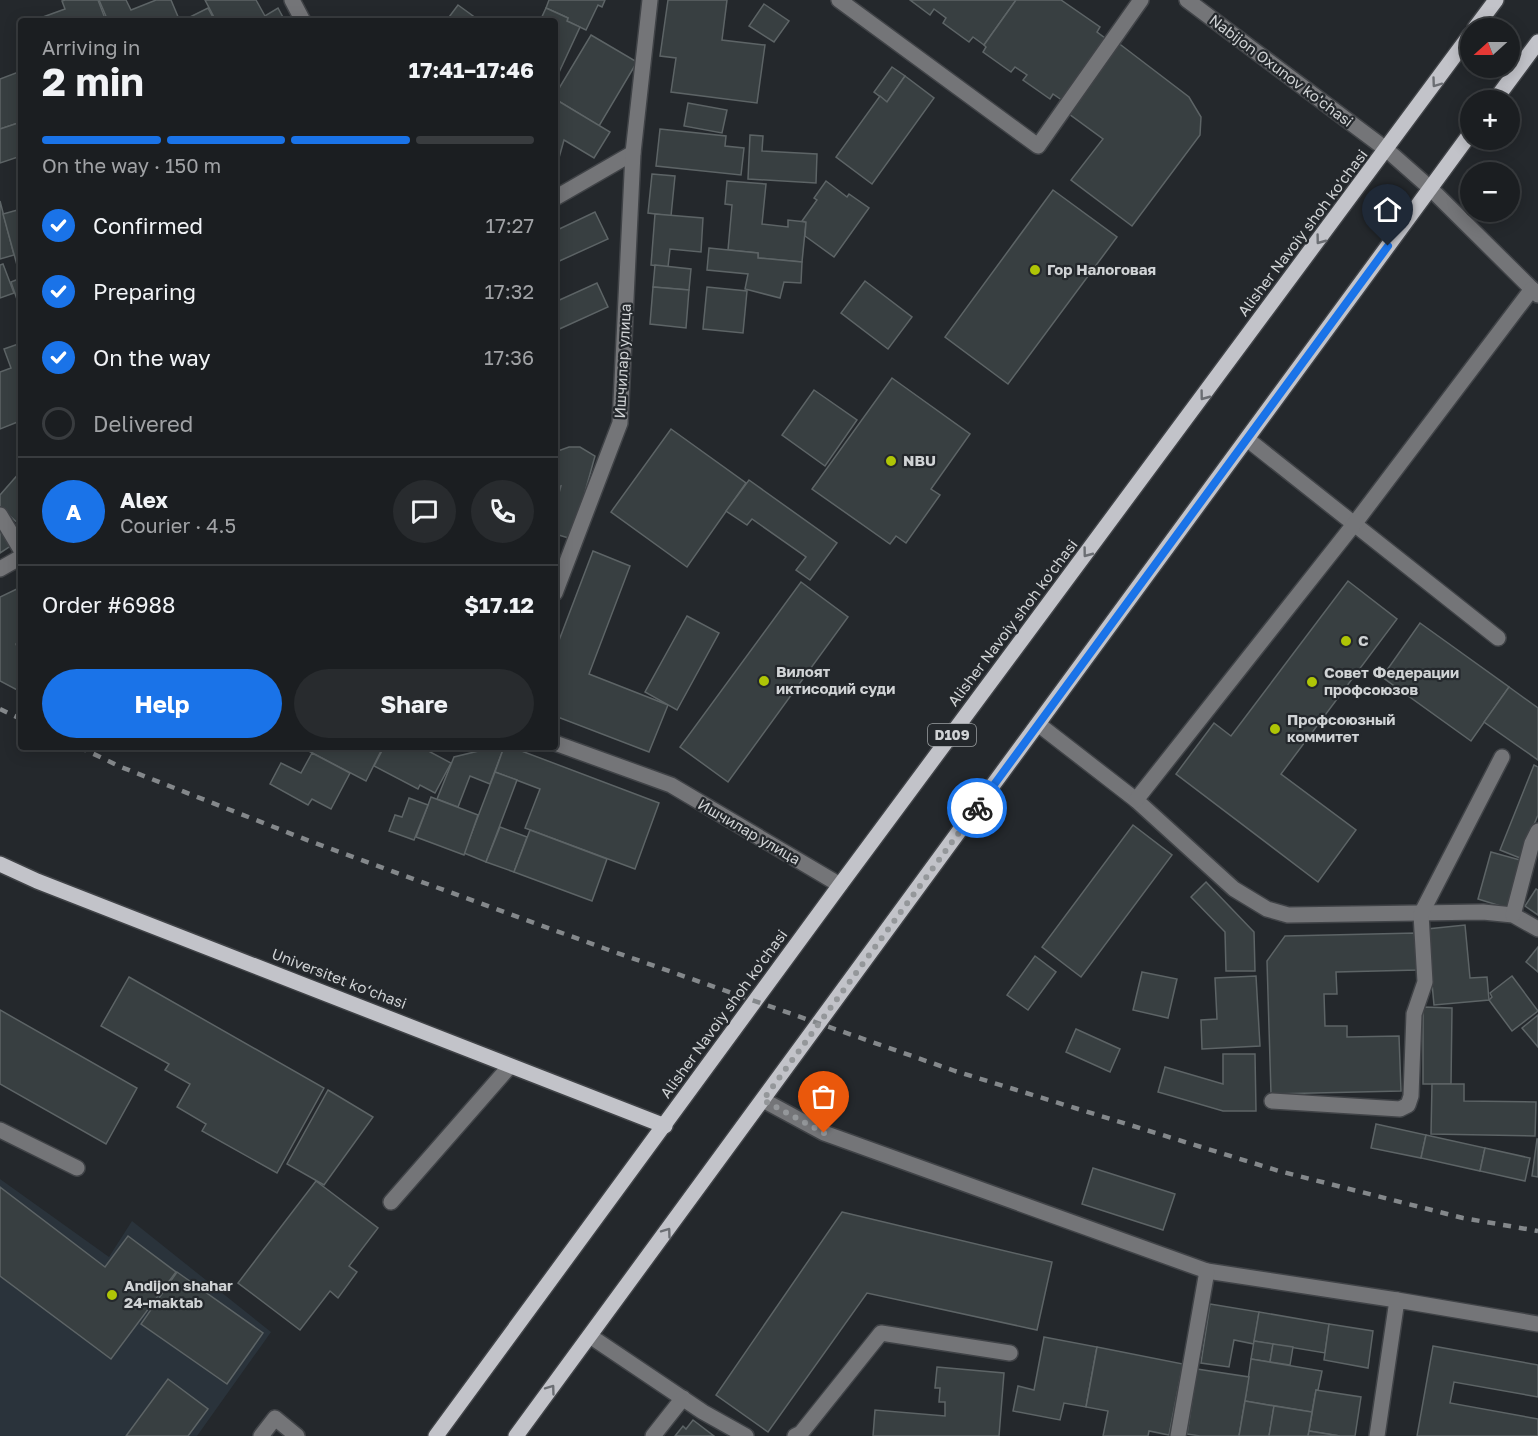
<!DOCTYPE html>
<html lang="en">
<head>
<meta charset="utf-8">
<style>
  body { margin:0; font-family:"Golos Text",sans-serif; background:#282b2e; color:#f1f3f6; height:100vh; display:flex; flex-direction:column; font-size:22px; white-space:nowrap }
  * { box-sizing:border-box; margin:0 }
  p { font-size:20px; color:#a0a2a5 }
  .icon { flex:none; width:33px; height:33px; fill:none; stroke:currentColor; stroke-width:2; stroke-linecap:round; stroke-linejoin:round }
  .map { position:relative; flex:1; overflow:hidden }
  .drawer { position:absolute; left:18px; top:18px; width:540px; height:732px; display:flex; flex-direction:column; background:#1b1e21; border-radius:6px; box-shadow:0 3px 15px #0003,0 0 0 2px #393c3f }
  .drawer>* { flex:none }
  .needle { width:39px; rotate:249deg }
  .buttons { position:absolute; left:1460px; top:18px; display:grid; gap:12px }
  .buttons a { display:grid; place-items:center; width:60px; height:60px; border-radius:50%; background:#1b1e21; box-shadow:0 3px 15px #0003,0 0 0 2px #393c3f; font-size:30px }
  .pin { position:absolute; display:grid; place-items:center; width:51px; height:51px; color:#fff; margin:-62px -26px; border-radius:50% 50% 50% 0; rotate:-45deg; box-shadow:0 0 6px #0007 }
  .pin .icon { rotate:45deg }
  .courier { position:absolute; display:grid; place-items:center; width:60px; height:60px; margin:-30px; border:4px solid #1a73e8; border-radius:50%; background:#fff; color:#222; box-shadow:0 2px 8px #0007 }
  .overview em { font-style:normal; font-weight:700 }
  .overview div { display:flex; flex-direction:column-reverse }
  .overview { display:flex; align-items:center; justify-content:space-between; height:102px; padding:0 24px }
  h1 { font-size:39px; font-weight:700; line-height:45px }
  .bar { display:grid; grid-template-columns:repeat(4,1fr); gap:9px 6px; align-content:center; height:72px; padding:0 24px }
  .bar i { height:8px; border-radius:4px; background:#393c3f }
  .bar .active { background:#1a73e8 }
  .bar p { grid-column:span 4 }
  .line { display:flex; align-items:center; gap:15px; padding:0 24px; border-top:2px solid #393c3f }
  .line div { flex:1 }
  .round { display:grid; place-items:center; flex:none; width:63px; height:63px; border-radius:32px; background:#282b2e }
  ol { padding:0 24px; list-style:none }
  li { display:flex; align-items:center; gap:18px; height:66px }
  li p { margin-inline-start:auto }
  li .icon { padding:6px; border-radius:50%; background:#1a73e8; color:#fff; stroke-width:4 }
  li:last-child { color:#a0a2a5 }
  li i { width:33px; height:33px; border:3px solid #393c3f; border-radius:50% }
  .button { display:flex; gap:12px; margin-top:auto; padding:12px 24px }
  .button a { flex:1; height:69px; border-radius:36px; background:#1a73e8; color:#fff; font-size:24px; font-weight:700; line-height:69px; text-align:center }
  .button a+a { background:#282b2e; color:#f1f3f6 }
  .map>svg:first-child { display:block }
  .built { fill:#2a333b }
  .building { fill:#383f41; stroke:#5d6466; stroke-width:1.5 }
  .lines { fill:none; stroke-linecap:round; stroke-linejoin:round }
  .minor-casing { stroke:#404347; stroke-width:18 }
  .major-casing { stroke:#404347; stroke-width:18 }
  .minor { stroke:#747578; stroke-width:15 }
  .major { stroke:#c2c3c9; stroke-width:15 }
  .rail { stroke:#84888b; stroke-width:4.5; stroke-dasharray:8 8; stroke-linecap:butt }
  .oneway { stroke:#6b6e73 }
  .done { stroke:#94979a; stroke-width:6; stroke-dasharray:0 10.8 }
  .route { stroke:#1a73e8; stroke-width:8 }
  .poi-dot { fill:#afc506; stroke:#24282c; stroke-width:2 }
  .labels { text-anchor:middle; stroke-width:4.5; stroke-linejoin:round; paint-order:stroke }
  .shield { fill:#24282c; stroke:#9ca0a2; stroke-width:1.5 }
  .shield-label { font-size:14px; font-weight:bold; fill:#d0d3d5 }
  .street-label { font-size:15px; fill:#d0d3d5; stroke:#24282c }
  .poi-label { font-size:15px; font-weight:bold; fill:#d0d3d5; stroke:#24282c; text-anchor:start }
</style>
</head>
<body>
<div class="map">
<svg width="1538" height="1436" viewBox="0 0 1538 1436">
  <rect width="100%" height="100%" fill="#24282c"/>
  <path class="built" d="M 0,1179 L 109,1257 L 132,1221 L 271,1332 L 197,1436 L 0,1436 Z"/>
  <g class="building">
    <path d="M 65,0 L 98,0 L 106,21 L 45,21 L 43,17 L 65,9 L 62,1 Z"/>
    <path d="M 99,0 L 126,0 L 131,10 L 156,0 L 171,0 L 179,19 L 108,21 Z"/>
    <path d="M 205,0 L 256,0 L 265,16 L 278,8 L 285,21 L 216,21 Z"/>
    <path d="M 549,0 L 605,0 L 602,7 L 598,5 L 586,30 L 567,21 L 568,18 L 546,8 Z"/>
    <path d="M 668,0 L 727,0 L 722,40 L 765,45 L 757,103 L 671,92 L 676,58 L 660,56 Z"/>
    <path d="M 910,0 L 1016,0 L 984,45 L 973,37 L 969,42 L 943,23 L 946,18 L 934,9 L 930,15 Z"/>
    <path d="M 1016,0 L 1061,0 L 1100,27 L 1097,32 L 1109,41 L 1066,103 L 1053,94 L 1050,99 L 1023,80 L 1027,75 L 1015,67 L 1011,72 L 983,52 L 986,47 L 984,45 Z"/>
    <path d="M 764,4 L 789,21 L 774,42 L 749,26 Z"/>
    <path d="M 458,5 L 480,21 L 446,21 Z"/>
    <path d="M 208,8 L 215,21 L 182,21 Z"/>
    <path d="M 546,8 L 568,18 L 567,21 L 580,27 L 555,81 L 555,21 L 540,21 Z"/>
    <path d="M 591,35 L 637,62 L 599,126 L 555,99 L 555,95 Z"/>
    <path d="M 1117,42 L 1189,97 L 1201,117 L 1200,135 L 1132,226 L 1071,180 L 1103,139 L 1065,111 Z"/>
    <path d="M 892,67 L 905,76 L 887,102 L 874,92 Z"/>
    <path d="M 21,71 L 21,122 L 0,129 L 0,79 Z"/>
    <path d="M 905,76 L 934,98 L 872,184 L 836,157 L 880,96 L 887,102 Z"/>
    <path d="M 555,99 L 610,132 L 594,158 L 564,140 L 555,172 Z"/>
    <path d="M 688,103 L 727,110 L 722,133 L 684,126 Z"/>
    <path d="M 21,122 L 21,156 L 0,163 L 0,129 Z"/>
    <path d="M 660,129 L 726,136 L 725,146 L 744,148 L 741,175 L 656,166 Z"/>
    <path d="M 750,135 L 763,136 L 762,151 L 817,154 L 816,183 L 748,179 Z"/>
    <path d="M 652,174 L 675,176 L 671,216 L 648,213 Z"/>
    <path d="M 727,181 L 766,184 L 762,224 L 788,227 L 788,220 L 806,222 L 802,262 L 758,258 L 758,253 L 728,250 L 732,205 L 725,204 Z"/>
    <path d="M 826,181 L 847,197 L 849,194 L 869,208 L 834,257 L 805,236 L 806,222 L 802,221 L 817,200 L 814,198 Z"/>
    <path d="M 1053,190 L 1117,237 L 1008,384 L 945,337 Z"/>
    <path d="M 0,201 L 14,255 L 0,259 Z"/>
    <path d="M 21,209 L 21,276 L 20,276 L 3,214 Z"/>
    <path d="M 595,212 L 608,239 L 555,263 L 555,231 Z"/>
    <path d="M 655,214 L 703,218 L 701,252 L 670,249 L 668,267 L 651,265 Z"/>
    <path d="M 709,248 L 758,253 L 758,258 L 802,262 L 801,283 L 784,282 L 780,298 L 745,289 L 748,274 L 707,270 Z"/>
    <path d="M 3,264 L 14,293 L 0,298 L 0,265 Z"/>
    <path d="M 655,265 L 691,269 L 689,290 L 653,287 Z"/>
    <path d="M 21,278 L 21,311 L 11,282 Z"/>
    <path d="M 865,281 L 912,317 L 888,349 L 841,313 Z"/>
    <path d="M 597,283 L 608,307 L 555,331 L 555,302 Z"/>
    <path d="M 653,287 L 689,290 L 686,328 L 650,324 Z"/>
    <path d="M 707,287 L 747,291 L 743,333 L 703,329 Z"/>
    <path d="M 21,343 L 21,412 L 17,414 L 20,421 L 0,429 L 0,372 L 11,368 L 4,349 Z"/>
    <path d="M 892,378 L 970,434 L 931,489 L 940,495 L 906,543 L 896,536 L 890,544 L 812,489 Z"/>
    <path d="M 814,390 L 857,420 L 825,466 L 782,435 Z"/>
    <path d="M 671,429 L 746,483 L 687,567 L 611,512 Z"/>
    <path d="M 569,447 L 580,447 L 595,456 L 572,539 L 555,534 L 555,507 L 561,486 L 555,488 L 555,452 Z"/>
    <path d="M 21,471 L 21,526 L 0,507 L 0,495 Z"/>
    <path d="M 749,480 L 837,543 L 810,580 L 796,570 L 806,557 L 752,519 L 747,525 L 726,511 Z"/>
    <path d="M 0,526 L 12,545 L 0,553 Z"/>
    <path d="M 593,551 L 630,566 L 589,674 L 668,705 L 649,752 L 555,716 L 555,651 Z"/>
    <path d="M 1348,581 L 1397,619 L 1281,774 L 1356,830 L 1318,882 L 1176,774 L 1214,723 L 1231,736 Z"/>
    <path d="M 801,582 L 848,617 L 728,782 L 680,747 Z"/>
    <path d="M 21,587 L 21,641 L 16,644 L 21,656 L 21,692 L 0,681 L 0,597 Z"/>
    <path d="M 687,616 L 719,633 L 677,710 L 645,692 Z"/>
    <path d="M 1420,623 L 1509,687 L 1471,741 L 1382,677 Z"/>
    <path d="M 1509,687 L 1538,708 L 1538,760 L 1484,722 Z"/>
    <path d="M 301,747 L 383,747 L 366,781 Z"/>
    <path d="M 384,747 L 421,747 L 451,763 L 435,793 L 420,785 L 418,789 L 374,766 Z"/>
    <path d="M 495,747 L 504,747 L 490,784 L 470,776 L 458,807 L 437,799 L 454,757 Z"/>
    <path d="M 504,747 L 511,747 L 659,803 L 635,869 L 525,828 L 540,789 L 495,772 Z"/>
    <path d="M 312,753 L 350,773 L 331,809 L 312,799 L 308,805 L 270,784 L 281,763 L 301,773 Z"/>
    <path d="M 1534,765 L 1538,767 L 1538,815 L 1520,858 L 1500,850 Z"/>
    <path d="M 495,772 L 517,780 L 486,862 L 464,853 Z"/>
    <path d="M 431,797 L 478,815 L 464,855 L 416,837 Z"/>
    <path d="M 409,798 L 428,805 L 414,840 L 389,831 L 395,815 L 402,817 Z"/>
    <path d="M 1133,825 L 1172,855 L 1081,977 L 1042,947 Z"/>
    <path d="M 500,827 L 527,837 L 514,872 L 486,862 Z"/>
    <path d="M 530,830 L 607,859 L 592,901 L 514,872 Z"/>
    <path d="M 1491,852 L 1520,860 L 1507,908 L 1478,899 Z"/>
    <path d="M 1206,882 L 1254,932 L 1255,971 L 1226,971 L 1225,932 L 1191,897 Z"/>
    <path d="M 1536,889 L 1538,890 L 1538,915 L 1525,906 Z"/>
    <path d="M 1465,925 L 1470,978 L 1487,977 L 1489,1000 L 1434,1005 L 1427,929 Z"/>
    <path d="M 1416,933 L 1418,970 L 1336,972 L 1337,994 L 1324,994 L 1325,1026 L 1347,1026 L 1347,1037 L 1399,1036 L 1401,1091 L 1271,1094 L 1267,961 L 1285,936 Z"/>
    <path d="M 1538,947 L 1538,972 L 1526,962 Z"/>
    <path d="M 1035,956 L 1056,972 L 1028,1010 L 1007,995 Z"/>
    <path d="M 1142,972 L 1177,979 L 1168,1018 L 1133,1010 Z"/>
    <path d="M 1256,976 L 1260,1046 L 1202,1049 L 1201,1020 L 1217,1019 L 1215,978 Z"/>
    <path d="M 1512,976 L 1538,1011 L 1512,1031 L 1489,1000 L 1492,997 L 1490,993 Z"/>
    <path d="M 129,977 L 324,1088 L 277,1173 L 202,1131 L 206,1124 L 177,1107 L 190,1084 L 165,1070 L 169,1064 L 101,1026 Z"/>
    <path d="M 1423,1007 L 1452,1008 L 1451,1084 L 1423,1084 Z"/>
    <path d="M 0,1010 L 137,1088 L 106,1144 L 0,1084 Z"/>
    <path d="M 1538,1015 L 1538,1047 L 1522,1028 Z"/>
    <path d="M 1076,1029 L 1120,1049 L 1110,1072 L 1066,1052 Z"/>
    <path d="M 1223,1054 L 1255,1054 L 1256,1111 L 1223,1111 L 1158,1092 L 1165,1067 L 1223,1084 Z"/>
    <path d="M 1432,1084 L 1464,1084 L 1464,1101 L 1536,1102 L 1535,1136 L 1431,1134 Z"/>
    <path d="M 328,1090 L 373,1117 L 324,1185 L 287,1164 Z"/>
    <path d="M 1376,1124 L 1426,1135 L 1421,1158 L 1371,1148 Z"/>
    <path d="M 1426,1135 L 1485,1148 L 1480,1171 L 1421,1158 Z"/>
    <path d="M 1537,1139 L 1538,1139 L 1538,1177 L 1532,1176 Z"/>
    <path d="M 1485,1148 L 1530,1158 L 1525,1181 L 1480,1171 Z"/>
    <path d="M 1093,1168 L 1175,1194 L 1163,1230 L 1082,1204 Z"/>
    <path d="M 316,1181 L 378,1228 L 349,1266 L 357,1272 L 338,1298 L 330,1291 L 300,1330 L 238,1283 Z"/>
    <path d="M 0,1187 L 105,1267 L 128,1236 L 176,1272 L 111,1359 L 0,1276 Z"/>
    <path d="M 842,1212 L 1052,1262 L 1037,1330 L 867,1293 L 768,1432 L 716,1395 Z"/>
    <path d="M 177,1272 L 263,1333 L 227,1384 L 141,1324 Z"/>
    <path d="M 1210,1304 L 1259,1312 L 1254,1344 L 1234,1340 L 1229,1367 L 1201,1363 Z"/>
    <path d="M 1259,1312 L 1329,1324 L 1325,1353 L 1254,1341 Z"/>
    <path d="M 1329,1324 L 1373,1331 L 1368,1368 L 1324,1360 Z"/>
    <path d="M 1044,1337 L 1097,1347 L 1086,1407 L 1064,1403 L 1060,1420 L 1013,1411 L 1018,1386 L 1034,1390 Z"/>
    <path d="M 1254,1341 L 1273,1344 L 1270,1362 L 1251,1359 Z"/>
    <path d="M 1273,1344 L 1293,1347 L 1290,1365 L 1270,1362 Z"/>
    <path d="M 1433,1346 L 1538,1365 L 1538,1397 L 1454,1382 L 1450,1403 L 1538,1419 L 1538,1436 L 1417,1436 Z"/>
    <path d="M 1097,1347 L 1183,1364 L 1169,1435 L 1149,1431 L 1148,1436 L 1103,1436 L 1108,1411 L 1086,1407 Z"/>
    <path d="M 1251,1359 L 1322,1371 L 1318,1390 L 1316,1390 L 1312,1412 L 1245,1401 Z"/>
    <path d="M 937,1367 L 1004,1373 L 999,1436 L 873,1436 L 875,1410 L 945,1416 L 945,1402 L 939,1402 L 940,1388 L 935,1388 Z"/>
    <path d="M 1197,1369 L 1249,1377 L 1239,1436 L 1200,1436 L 1187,1434 Z"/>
    <path d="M 168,1379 L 208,1409 L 188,1436 L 126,1436 Z"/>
    <path d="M 1316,1390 L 1361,1397 L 1355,1436 L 1340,1436 L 1309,1431 Z"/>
    <path d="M 1245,1401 L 1274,1406 L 1269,1436 L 1239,1436 Z"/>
    <path d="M 1274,1406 L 1312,1412 L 1308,1436 L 1269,1436 Z"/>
    <path d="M 693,1420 L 714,1436 L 675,1436 L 683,1426 L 686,1429 Z"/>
    <path d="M 1309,1431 L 1340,1436 L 1308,1436 Z"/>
  </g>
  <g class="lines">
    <defs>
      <g id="minor">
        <path d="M 292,0 L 303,21"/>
        <path d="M 839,0 L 1038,146 L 1141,0"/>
        <path d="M 1187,0 L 1387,150 L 1430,188 L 1538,295"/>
        <path d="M 555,198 L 633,153"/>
        <path d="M 1247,439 L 1498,638"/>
        <path d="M 0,515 L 21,550"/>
        <path d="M 0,569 L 21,557"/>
        <path d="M 555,593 L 620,423 L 633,153 L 650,0"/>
        <path d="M 1038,724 L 1136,800 L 1234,889 L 1267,909 L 1288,915 L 1483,912 L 1513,915 L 1538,929"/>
        <path d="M 555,743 L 671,785 L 840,885"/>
        <path d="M 1136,800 L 1355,523 L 1532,289"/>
        <path d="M 1513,915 L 1532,843 L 1538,831"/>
        <path d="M 763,1100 L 824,1133 L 1207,1271 L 1397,1300"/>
        <path d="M 1272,1101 L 1400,1109 L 1408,1105 L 1411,1096 L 1414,1014 L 1425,982 L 1421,914 L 1502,757"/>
        <path d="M 0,1130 L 77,1168"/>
        <path d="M 391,1202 L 510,1066"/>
        <path d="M 590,1336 L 703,1412 L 746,1436"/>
        <path d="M 261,1436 L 275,1418 L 297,1436"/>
        <path d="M 653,1436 L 683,1398"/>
        <path d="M 795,1436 L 801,1433 L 881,1333 L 1010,1353"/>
        <path d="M 1178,1436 L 1207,1271"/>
        <path d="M 1377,1436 L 1397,1300 L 1538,1324"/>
      </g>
      <g id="major">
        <path d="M 1475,28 L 1496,0"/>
        <path d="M 1495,100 L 1538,42"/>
        <path d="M 0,864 L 37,881 L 665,1126"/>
        <path d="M 436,1436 L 840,885 L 1470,35"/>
        <path d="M 516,1436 L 1470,134"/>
      </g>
    </defs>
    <use href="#minor" class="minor-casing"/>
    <use href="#major" class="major-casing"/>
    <use href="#minor" class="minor"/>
    <use href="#major" class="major"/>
    <g class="rail">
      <path d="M 0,709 L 21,719"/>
      <path d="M 79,747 L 121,767 L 312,842 L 606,949 L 955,1071 L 1279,1171 L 1463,1218 L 1538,1231"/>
    </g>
  </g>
  <defs><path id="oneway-chevron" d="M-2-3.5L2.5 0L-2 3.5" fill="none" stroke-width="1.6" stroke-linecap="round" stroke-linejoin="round" transform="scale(1.5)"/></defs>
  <g class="oneway">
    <use href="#oneway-chevron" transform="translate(1436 83) rotate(126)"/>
    <use href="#oneway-chevron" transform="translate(1320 240) rotate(127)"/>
    <use href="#oneway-chevron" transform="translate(1204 396) rotate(127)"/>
    <use href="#oneway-chevron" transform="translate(1087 553) rotate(127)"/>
    <use href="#oneway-chevron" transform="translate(667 1232) rotate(-54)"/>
    <use href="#oneway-chevron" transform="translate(551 1389) rotate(-54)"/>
  </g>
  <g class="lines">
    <path class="done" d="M 824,1133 L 763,1100 L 977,808"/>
    <path class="route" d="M 977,808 L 1388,246"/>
  </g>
  <g class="poi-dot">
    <circle cx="1035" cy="270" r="6"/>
    <circle cx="891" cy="461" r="6"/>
    <circle cx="1346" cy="641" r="6"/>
    <circle cx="764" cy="681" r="6"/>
    <circle cx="1312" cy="682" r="6"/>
    <circle cx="1275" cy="729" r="6"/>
    <circle cx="112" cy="1295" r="6"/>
  </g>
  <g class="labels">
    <rect class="shield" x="928" y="724" width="48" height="22" rx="4.5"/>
    <g class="shield-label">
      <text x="952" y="740">D109</text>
    </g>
    <g class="street-label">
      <text transform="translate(1281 71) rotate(37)" y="5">Nabijon Oxunov ko'chasi</text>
      <text transform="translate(1303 233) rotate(-53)" y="5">Alisher Navoiy shoh ko'chasi</text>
      <text transform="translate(623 361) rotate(-87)" y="5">Ишчилар улица</text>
      <text transform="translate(1013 623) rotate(-53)" y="5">Alisher Navoiy shoh ko'chasi</text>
      <text transform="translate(749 832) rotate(30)" y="5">Ишчилар улица</text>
      <text transform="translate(339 979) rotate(21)" y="5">Universitet kо‘chasi</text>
      <text transform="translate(724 1014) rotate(-54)" y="5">Alisher Navoiy shoh ko'chasi</text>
    </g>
    <g class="poi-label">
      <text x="1047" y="275">Гор Налоговая</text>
      <text x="903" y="466">NBU</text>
      <text x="1358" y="646">С</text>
      <text x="776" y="677">Вилоят<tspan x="776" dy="17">иктисодий суди</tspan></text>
      <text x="1324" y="678">Совет Федерации<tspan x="1324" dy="17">профсоюзов</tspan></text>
      <text x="1287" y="725">Профсоюзный<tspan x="1287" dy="17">коммитет</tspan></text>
      <text x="124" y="1291">Andijon shahar<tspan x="124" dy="17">24-maktab</tspan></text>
    </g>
  </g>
</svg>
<div class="buttons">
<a><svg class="needle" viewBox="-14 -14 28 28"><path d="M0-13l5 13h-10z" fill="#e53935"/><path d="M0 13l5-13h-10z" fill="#a0a2a5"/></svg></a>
<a>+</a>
<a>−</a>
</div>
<div class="pin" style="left:824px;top:1133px;background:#ea580c"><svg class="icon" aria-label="bag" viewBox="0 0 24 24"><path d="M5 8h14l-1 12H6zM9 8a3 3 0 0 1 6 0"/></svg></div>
<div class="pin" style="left:1388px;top:246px;background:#1f2937"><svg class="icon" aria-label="home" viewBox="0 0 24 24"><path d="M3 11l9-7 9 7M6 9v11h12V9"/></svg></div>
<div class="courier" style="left:977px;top:808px"><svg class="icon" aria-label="bike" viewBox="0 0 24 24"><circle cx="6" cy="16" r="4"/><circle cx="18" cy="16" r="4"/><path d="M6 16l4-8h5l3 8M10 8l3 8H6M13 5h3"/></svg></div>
<section class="drawer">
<div class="overview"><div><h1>2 min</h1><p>Arriving in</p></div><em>17:41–17:46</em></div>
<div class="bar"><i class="active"></i><i class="active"></i><i class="active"></i><i></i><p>On the way · 150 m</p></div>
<ol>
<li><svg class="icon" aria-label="check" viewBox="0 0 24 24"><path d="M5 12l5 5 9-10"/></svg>Confirmed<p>17:27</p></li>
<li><svg class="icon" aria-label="check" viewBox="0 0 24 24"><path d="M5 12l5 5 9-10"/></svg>Preparing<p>17:32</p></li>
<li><svg class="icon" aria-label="check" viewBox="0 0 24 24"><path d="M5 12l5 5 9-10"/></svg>On the way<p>17:36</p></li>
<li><i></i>Delivered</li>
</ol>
<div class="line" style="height:108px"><b class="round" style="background:#1a73e8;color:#fff">A</b><div><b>Alex</b><p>Courier · 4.5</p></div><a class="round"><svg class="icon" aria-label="chat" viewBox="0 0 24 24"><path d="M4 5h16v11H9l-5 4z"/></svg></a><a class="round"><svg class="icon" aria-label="phone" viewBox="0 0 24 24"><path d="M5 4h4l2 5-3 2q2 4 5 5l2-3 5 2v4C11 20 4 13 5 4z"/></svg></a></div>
<div class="line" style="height:78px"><div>Order #6988</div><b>$17.12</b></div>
<div class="button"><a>Help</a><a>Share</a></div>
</section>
</div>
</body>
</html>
